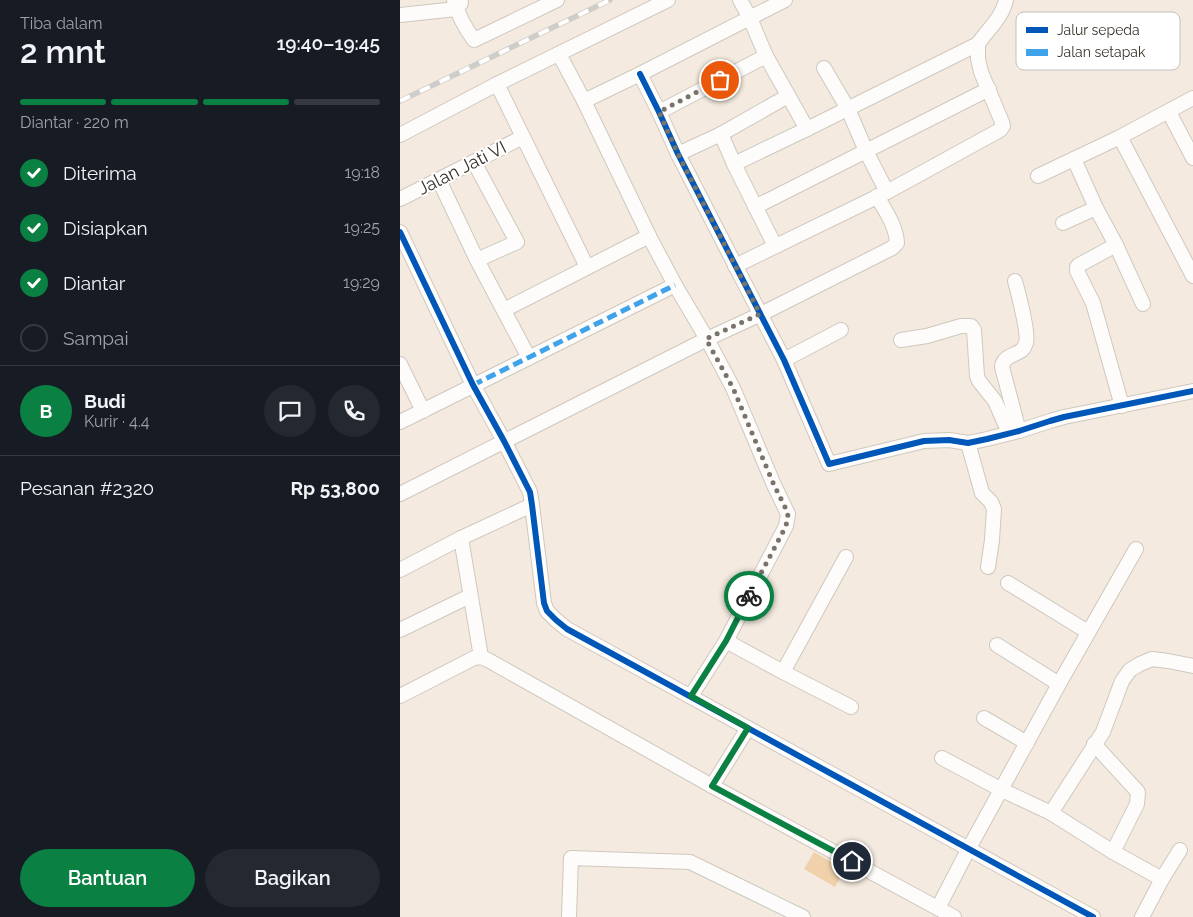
<!DOCTYPE html>
<html lang="id">
<head>
<meta charset="utf-8">
<style>
  body { margin:0; font-family:Raleway,sans-serif; background:#242831; color:#f1f3f6; height:100vh; display:flex; flex-direction:column; font-size:19px; white-space:nowrap }
  * { box-sizing:border-box; margin:0 }
  p { font-size:16px; color:#9ea1a6 }
  .icon { flex:none; width:28px; height:28px; fill:none; stroke:currentColor; stroke-width:2; stroke-linecap:round; stroke-linejoin:round }
  .map { position:relative; flex:1; overflow:hidden }
  .side { display:flex; flex-direction:column; background:#171b24; width:400px }
  .side>* { flex:none }
  .pin { position:absolute; display:grid; place-items:center; width:42px; height:42px; color:#fff; margin:-21px; border:2px solid #fff; border-radius:50%; box-shadow:0 1px 5px #0007 }
  .courier { position:absolute; display:grid; place-items:center; width:50px; height:50px; margin:-25px; border:4px solid #0b8043; border-radius:50%; background:#fff; color:#222; box-shadow:0 1px 6px #0007 }
  .overview em { font-style:normal; font-weight:600 }
  .overview div { display:flex; flex-direction:column-reverse }
  .overview { display:flex; align-items:center; justify-content:space-between; height:85px; padding:0 20px }
  h1 { font-size:32px; font-weight:600; line-height:38px }
  .bar { display:grid; grid-template-columns:repeat(4,1fr); gap:8px 5px; align-content:center; height:60px; padding:0 20px }
  .bar i { height:6px; border-radius:4px; background:#363941 }
  .bar .on { background:#0b8043 }
  .bar p { grid-column:span 4 }
  .line { display:flex; align-items:center; gap:12px; padding:0 20px; border-top:1px solid #363941 }
  .line div { flex:1 }
  .round { display:grid; place-items:center; flex:none; width:52px; height:52px; border-radius:26px; background:#242831 }
  ol { padding:0 20px; list-style:none }
  li { display:flex; align-items:center; gap:15px; height:55px }
  li p { margin-inline-start:auto }
  li .icon { padding:5px; border-radius:50%; background:#0b8043; color:#fff; stroke-width:4 }
  li:last-child { color:#9ea1a6 }
  li i { width:28px; height:28px; border:2px solid #363941; border-radius:50% }
  .button { display:flex; gap:10px; margin-top:auto; padding:10px 20px }
  .button a { flex:1; height:58px; border-radius:30px; background:#0b8043; color:#fff; font-size:20px; font-weight:600; line-height:58px; text-align:center }
  .button a+a { background:#242831; color:#f1f3f6 }
  main { display:flex; flex:1; min-height:0 }
  .map>svg:first-child { display:block }
  .green { fill:#f0d1ab }
  .lines { fill:none; stroke-linecap:round; stroke-linejoin:round }
  .street-casing { stroke:#cfc8bf; stroke-width:16 }
  .street { stroke:#fdfcfa; stroke-width:14 }
  .rail-casing { stroke:#cfcdca; stroke-width:5.5 }
  .rail { stroke:#fff; stroke-width:4; stroke-dasharray:11; stroke-linecap:butt }
  .quiet { stroke:#3fa3eb; stroke-width:5; stroke-dasharray:10 5; stroke-linecap:butt }
  .cycleway-casing { stroke:#fff; stroke-width:9 }
  .cycleway { stroke:#0057b8; stroke-width:6 }
  .done { stroke:#7a736a; stroke-width:5; stroke-dasharray:0 9 }
  .route { stroke:#0b8043; stroke-width:6 }
  .labels { text-anchor:middle; stroke-width:4; stroke-linejoin:round; paint-order:stroke }
  .street-label { font-size:18px; fill:#39332b; stroke:#fff }
  .key { fill:#fff; stroke:#c4c2bf; stroke-width:1 }
  .key-label { font-size:14px; fill:#39332b }
</style>
</head>
<body>
<main>
<section class="side">
<div class="overview"><div><h1>2 mnt</h1><p>Tiba dalam</p></div><em>19:40–19:45</em></div>
<div class="bar"><i class="on"></i><i class="on"></i><i class="on"></i><i></i><p>Diantar · 220 m</p></div>
<ol>
<li><svg class="icon" aria-label="check" viewBox="0 0 24 24"><path d="M5 12l5 5 9-10"/></svg>Diterima<p>19:18</p></li>
<li><svg class="icon" aria-label="check" viewBox="0 0 24 24"><path d="M5 12l5 5 9-10"/></svg>Disiapkan<p>19:25</p></li>
<li><svg class="icon" aria-label="check" viewBox="0 0 24 24"><path d="M5 12l5 5 9-10"/></svg>Diantar<p>19:29</p></li>
<li><i></i>Sampai</li>
</ol>
<div class="line" style="height:90px"><b class="round" style="background:#0b8043;color:#fff">B</b><div><b>Budi</b><p>Kurir · 4.4</p></div><a class="round"><svg class="icon" aria-label="chat" viewBox="0 0 24 24"><path d="M4 5h16v11H9l-5 4z"/></svg></a><a class="round"><svg class="icon" aria-label="phone" viewBox="0 0 24 24"><path d="M5 4h4l2 5-3 2q2 4 5 5l2-3 5 2v4C11 20 4 13 5 4z"/></svg></a></div>
<div class="line" style="height:65px"><div>Pesanan #2320</div><b>Rp 53,800</b></div>
<div class="button"><a>Bantuan</a><a>Bagikan</a></div>
</section>
<div class="map">
<svg width="793" height="917" viewBox="0 0 793 917">
  <rect width="100%" height="100%" fill="#f4eadf"/>
  <path class="green" d="M 414,852 L 445,870 L 435,887 L 404,869 Z"/>
  <g class="lines">
    <defs>
      <g id="street">
        <path d="M 54,0 C 58,15 65,28 74,40 L 157,0"/>
        <path d="M 340,0 L 350,18 L 366,56 L 407,129"/>
        <path d="M 0,15 L 56,9 L 61,3"/>
        <path d="M 159,54 L 184,101 L 249,236 L 275,285 L 307,339 L 333,388 L 374,485 L 388,514 L 386,526 L 326,641 L 291,696"/>
        <path d="M 424,68 L 448,109 L 466,151 L 487,192"/>
        <path d="M 240,74 L 259,112 L 278,154 L 384,360 L 429,464 L 524,441 L 549,440 L 568,443 L 587,439 L 619,431 L 650,421 L 664,417 L 793,391"/>
        <path d="M 97,84 L 187,267"/>
        <path d="M 184,101 L 240,74 L 385,0"/>
        <path d="M 259,112 L 366,56"/>
        <path d="M 769,112 L 793,158"/>
        <path d="M 321,134 L 334,164 L 375,246"/>
        <path d="M 0,135 L 97,84 L 268,0"/>
        <path d="M 720,137 L 793,276"/>
        <path d="M 278,154 L 321,134 L 388,96"/>
        <path d="M 674,159 L 696,208 L 716,245 L 743,304"/>
        <path d="M 74,162 L 117,242 L 77,260"/>
        <path d="M 334,164 L 407,129 L 578,44"/>
        <path d="M 638,176 L 720,137 L 793,98"/>
        <path d="M 39,180 L 77,260 L 129,358"/>
        <path d="M 0,199 L 123,137"/>
        <path d="M 355,207 L 589,89"/>
        <path d="M 663,223 L 696,208"/>
        <path d="M 0,232 L 73,385 L 104,441 L 130,492 L 132,505 L 144,603 L 147,611 L 156,620 L 167,629 C 343,724 517,822 693,917"/>
        <path d="M 716,245 L 679,265 L 677,267 L 677,271 L 693,303 L 722,406"/>
        <path d="M 335,266 L 487,192 L 600,130 L 603,126 L 602,122 L 581,72 L 578,59 L 578,44 C 588,29 602,18 606,0"/>
        <path d="M 615,281 C 618,292 629,334 626,343 C 625,346 623,349 622,350 C 614,356 603,356 602,367 L 619,431"/>
        <path d="M 104,310 L 249,236"/>
        <path d="M 501,340 L 527,336 L 561,326 L 571,326 L 574,330 L 577,376 L 579,381 L 595,401 L 609,433"/>
        <path d="M 384,360 L 441,330"/>
        <path d="M 0,364 L 23,411"/>
        <path d="M 0,422 L 275,285"/>
        <path d="M 568,443 L 582,493 L 591,502 L 594,509 L 592,540 L 588,567"/>
        <path d="M 0,494 L 307,339 L 361,314 L 492,248 L 497,243 C 496,225 485,211 477,196"/>
        <path d="M 61,538 L 81,657"/>
        <path d="M 0,570 L 61,538 L 132,505"/>
        <path d="M 608,583 L 688,632"/>
        <path d="M 0,630 L 70,596"/>
        <path d="M 326,641 L 383,672 L 451,707"/>
        <path d="M 597,645 L 659,684"/>
        <path d="M 383,672 L 446,557"/>
        <path d="M 0,696 L 74,658 L 81,657 L 88,660 L 312,786 L 554,917"/>
        <path d="M 584,718 L 627,743"/>
        <path d="M 694,744 L 738,792 L 737,804 L 713,852"/>
        <path d="M 542,758 L 602,790 L 651,813 L 713,852 L 762,879"/>
        <path d="M 312,786 L 348,728"/>
        <path d="M 651,813 L 703,732 L 722,681 L 730,670 L 740,664 L 752,659 L 768,661 L 793,666"/>
        <path d="M 538,908 L 568,850 L 659,684 L 736,549"/>
        <path d="M 169,917 L 171,858 L 290,862 L 403,917"/>
        <path d="M 742,917 L 762,879 L 780,850"/>
      </g>
    </defs>
    <use href="#street" class="street-casing"/>
    <use href="#street" class="street"/>
    <defs>
      <path id="rail" d="M 0,101 L 210,0"/>
    </defs>
    <use href="#rail" class="rail-casing"/>
    <use href="#rail" class="rail"/>
    <path class="quiet" d="M 73,385 L 275,285"/>
    <defs>
      <g id="cycleway">
        <path d="M 240,74 L 259,112 L 278,154 L 384,360 L 429,464 L 524,441 L 549,440 L 568,443 L 587,439 L 619,431 L 650,421 L 664,417 L 793,391"/>
        <path d="M 0,232 L 73,385 L 104,441 L 130,492 L 132,505 L 144,603 L 147,611 L 156,620 L 167,629 C 343,724 517,822 693,917"/>
      </g>
    </defs>
    <use href="#cycleway" class="cycleway-casing"/>
    <use href="#cycleway" class="cycleway"/>
  </g>
  <g class="lines">
    <path class="done" d="M 320,80 L 259,112 L 278,154 L 360,314 L 306,339 L 333,388 L 374,485 L 385,507 L 388,514 L 386,526 L 349,596"/>
    <path class="route" d="M 349,596 L 326,641 L 291,696 L 348,728 L 312,786 L 452,861"/>
  </g>
  <g class="labels">
    <g class="street-label">
      <text transform="translate(62 168) rotate(-27)" y="6">Jalan Jati VI</text>
    </g>
  </g>
  <rect x="616" y="12" width="164" height="58" rx="8" class="key"/>
  <rect x="626" y="27" width="22" height="6" fill="#0057b8"/>
  <rect x="626" y="49" width="22" height="7" fill="#3fa3eb"/>
  <g class="key-label">
    <text x="657" y="35">Jalur sepeda</text>
    <text x="657" y="57">Jalan setapak</text>
  </g>
</svg>
<div class="pin" style="left:320px;top:80px;background:#ea580c"><svg class="icon" aria-label="bag" viewBox="0 0 24 24"><path d="M5 8h14l-1 12H6zM9 8a3 3 0 0 1 6 0"/></svg></div>
<div class="pin" style="left:452px;top:861px;background:#1f2937"><svg class="icon" aria-label="home" viewBox="0 0 24 24"><path d="M3 11l9-7 9 7M6 9v11h12V9"/></svg></div>
<div class="courier" style="left:349px;top:596px"><svg class="icon" aria-label="bike" viewBox="0 0 24 24"><circle cx="6" cy="16" r="4"/><circle cx="18" cy="16" r="4"/><path d="M6 16l4-8h5l3 8M10 8l3 8H6M13 5h3"/></svg></div>
</div>
</main>
</body>
</html>
